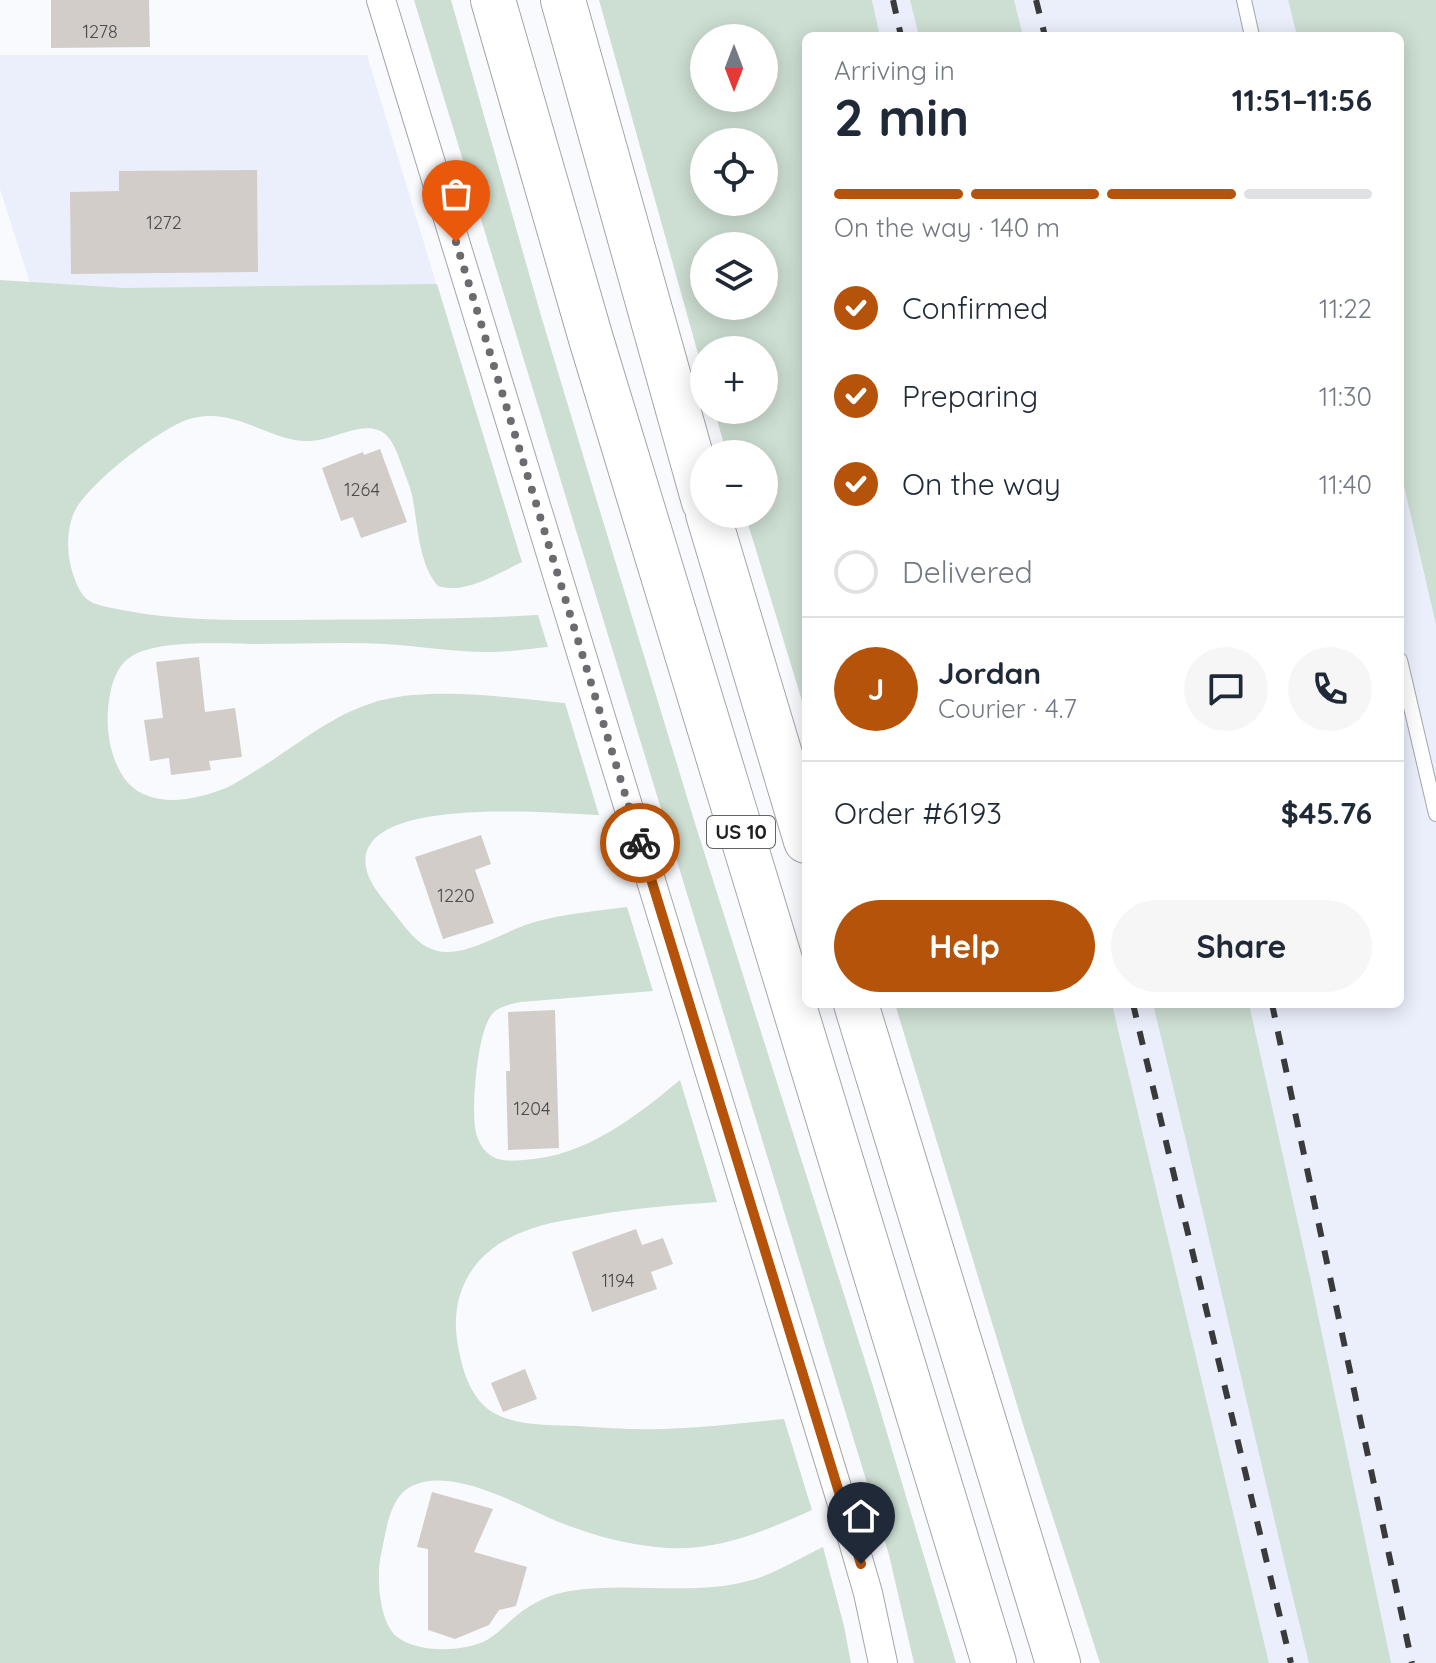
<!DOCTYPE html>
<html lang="en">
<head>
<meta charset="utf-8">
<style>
  body { margin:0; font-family:Quicksand,sans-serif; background:#f6f6f7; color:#1f2937; height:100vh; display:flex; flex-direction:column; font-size:30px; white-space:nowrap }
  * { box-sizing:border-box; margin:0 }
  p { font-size:26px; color:#747a83 }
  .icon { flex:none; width:44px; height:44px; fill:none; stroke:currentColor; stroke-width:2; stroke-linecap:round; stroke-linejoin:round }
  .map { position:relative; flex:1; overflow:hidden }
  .panel { position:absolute; left:802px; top:32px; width:602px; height:976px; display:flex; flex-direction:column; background:#fff; border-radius:12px; box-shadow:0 4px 20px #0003 }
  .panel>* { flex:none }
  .needle { width:52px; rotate:180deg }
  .fabs { position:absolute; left:690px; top:24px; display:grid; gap:16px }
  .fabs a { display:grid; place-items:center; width:88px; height:88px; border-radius:50%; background:#fff; box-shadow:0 4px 20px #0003; font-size:40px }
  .pin { position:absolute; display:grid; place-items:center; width:68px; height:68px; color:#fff; margin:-82px -34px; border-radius:50% 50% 50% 0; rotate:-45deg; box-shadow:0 0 8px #0007 }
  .pin .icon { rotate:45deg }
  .courier { position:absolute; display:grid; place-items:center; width:80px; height:80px; margin:-40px; border:6px solid #b45309; border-radius:50%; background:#fff; color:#222; box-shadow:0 2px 10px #0007 }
  .headline em { font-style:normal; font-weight:800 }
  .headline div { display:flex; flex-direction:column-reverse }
  .headline { display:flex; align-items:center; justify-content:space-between; height:136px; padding:0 32px }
  h1 { font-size:52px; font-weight:800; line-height:60px }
  .bar { display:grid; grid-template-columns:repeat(4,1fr); gap:12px 8px; align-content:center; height:96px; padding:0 32px }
  .bar i { height:10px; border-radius:6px; background:#e0e1e3 }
  .bar .on { background:#b45309 }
  .bar p { grid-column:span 4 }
  .line { display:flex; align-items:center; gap:20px; padding:0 32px; border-top:2px solid #e0e1e3 }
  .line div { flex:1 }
  .round { display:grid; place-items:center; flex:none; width:84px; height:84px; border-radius:42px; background:#f6f6f7 }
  ol { padding:0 32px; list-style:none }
  li { display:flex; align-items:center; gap:24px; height:88px }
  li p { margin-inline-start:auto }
  li .icon { padding:8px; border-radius:50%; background:#b45309; color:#fff; stroke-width:4 }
  li:last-child { color:#747a83 }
  li i { width:44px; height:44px; border:4px solid #e0e1e3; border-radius:50% }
  .cta { display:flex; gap:16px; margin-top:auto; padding:16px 32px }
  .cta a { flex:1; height:92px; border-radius:48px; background:#b45309; color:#fff; font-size:32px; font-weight:800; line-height:92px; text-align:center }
  .cta a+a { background:#f6f6f7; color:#1f2937 }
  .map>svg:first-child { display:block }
  .built { fill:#ebeffc }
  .green { fill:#cdded2; fill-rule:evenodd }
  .building { fill:#d2cdc8 }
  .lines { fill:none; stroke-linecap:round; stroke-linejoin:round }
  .service-casing { stroke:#a4a6ac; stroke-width:16 }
  .minor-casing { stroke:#a4a6ac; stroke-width:30 }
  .motorway-casing { stroke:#a4a6ac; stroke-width:46 }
  .service { stroke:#fff; stroke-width:14 }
  .minor { stroke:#fff; stroke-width:28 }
  .motorway { stroke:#fff; stroke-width:44 }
  .rail { stroke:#393a3c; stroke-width:6; stroke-dasharray:14 14; stroke-linecap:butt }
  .done { stroke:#6b6c6f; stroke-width:8; stroke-dasharray:0 14.4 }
  .route { stroke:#b45309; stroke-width:10 }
  .labels { text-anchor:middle; stroke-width:6; stroke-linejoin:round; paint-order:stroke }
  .number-label { font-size:18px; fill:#4c4b4c }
  .shield { fill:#fff; stroke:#626364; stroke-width:2 }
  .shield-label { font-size:20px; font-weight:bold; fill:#1f2022 }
</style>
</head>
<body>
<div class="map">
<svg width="1436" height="1663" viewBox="0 0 1436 1663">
  <rect width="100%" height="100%" fill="#f9fafe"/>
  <g class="built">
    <path d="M 872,0 L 1288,0 L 1297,36 L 880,36 Z"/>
    <path d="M 0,55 L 367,55 L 440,296 L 34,296 L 0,189 Z"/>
    <path d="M 1400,469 L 1436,625 L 1436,1663 L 1269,1663 L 1112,1004 L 1400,1004 Z"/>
  </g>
  <g class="green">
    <path d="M 414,0 L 451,0 L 542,319 L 589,475 L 694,820 L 872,1383 L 956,1663 L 914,1663 L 889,1555 Z"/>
    <path d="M 599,0 L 872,0 L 880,36 L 806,36 L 806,714 L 745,514 L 764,514 L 764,454 L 727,454 L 714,410 L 764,410 L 764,350 L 704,350 L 704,375 ZM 764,38 L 764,98 L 704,98 L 704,38 ZM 764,142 L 764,202 L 704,202 L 704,142 ZM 764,246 L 764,306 L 704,306 L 704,246 Z"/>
    <path d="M 910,0 L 1014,0 L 1023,36 L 919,36 Z"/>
    <path d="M 1288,0 L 1436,0 L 1436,625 L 1400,469 L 1400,36 L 1297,36 Z"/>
    <path d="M 0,280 L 124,288 L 437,284 L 522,562 C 498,573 465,595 438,586 C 419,564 418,528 413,500 C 411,488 406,477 402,466 C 398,455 394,442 385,434 C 365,418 333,441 310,441 C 271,443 238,407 193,418 C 163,425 84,486 73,515 C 66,533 67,556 73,574 C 77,586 81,597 93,603 C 104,607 117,609 128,611 C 181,621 237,620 291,620 C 373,619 456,620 538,615 L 548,647 C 528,649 508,652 488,652 C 453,652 419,646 385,644 C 343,642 300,644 257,644 C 223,644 161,639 132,656 C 114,667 110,690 108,710 C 106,734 112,766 129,784 C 154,809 196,800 226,788 C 237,783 247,776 257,770 C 283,754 307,735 334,720 C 347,712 363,706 378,701 C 434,686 508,698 565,703 L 599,815 C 557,814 354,793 366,867 C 368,882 381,896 390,908 C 405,926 419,951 445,952 C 472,953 506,931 531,923 C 562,914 595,911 627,907 L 653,991 L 521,1002 C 511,1004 500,1006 493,1013 C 477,1030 472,1104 475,1127 C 476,1137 481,1148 489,1154 C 498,1162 513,1161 524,1160 C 586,1156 634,1118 680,1080 L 717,1202 C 676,1205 636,1208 596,1215 C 573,1219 547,1222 525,1231 C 474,1250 448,1292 458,1346 C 463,1373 472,1404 500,1416 C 524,1426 552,1425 578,1426 C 606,1428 635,1430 663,1429 C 704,1428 744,1423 784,1419 L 812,1510 C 765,1531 719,1551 667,1548 C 637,1546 606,1539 578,1529 C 533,1515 458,1464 412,1486 C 389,1497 386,1532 381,1555 C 376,1575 379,1621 396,1636 C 416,1653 460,1652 483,1642 C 496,1636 505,1625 516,1616 C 532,1603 550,1594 570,1591 C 630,1581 692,1597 752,1580 C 776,1573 800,1558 823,1547 L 844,1626 L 851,1663 L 0,1663 Z"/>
    <path d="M 895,1004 L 1112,1004 L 1269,1663 L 1100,1663 L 1025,1431 Z"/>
    <path d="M 1153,1004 L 1249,1004 L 1310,1277 L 1391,1663 L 1309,1663 C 1255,1444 1207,1223 1153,1004 Z"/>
  </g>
  <g class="building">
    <path d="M 51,0 L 149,0 L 150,47 L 51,48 Z"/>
    <path d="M 257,170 L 258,272 L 71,274 L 70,192 L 119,191 L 119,171 Z"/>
    <path d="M 380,449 L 407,522 L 361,538 L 353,517 L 341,521 L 322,468 L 363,452 L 364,455 Z"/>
    <path d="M 199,657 L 205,712 L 235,708 L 242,757 L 209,761 L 211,770 L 171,775 L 169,758 L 150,761 L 144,720 L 163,718 L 156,662 Z"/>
    <path d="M 481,835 L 491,864 L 475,870 L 494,923 L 443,939 L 415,857 Z"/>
    <path d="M 555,1010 L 559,1148 L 508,1150 L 506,1071 L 510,1071 L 508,1012 Z"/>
    <path d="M 636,1229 L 642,1245 L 663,1238 L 673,1264 L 651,1272 L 657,1289 L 592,1312 L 572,1252 Z"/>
    <path d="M 525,1369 L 537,1399 L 503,1412 L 491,1383 Z"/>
    <path d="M 432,1492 L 493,1509 L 474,1552 L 527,1567 L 516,1606 L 499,1610 L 489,1625 L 455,1639 L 428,1630 L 428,1549 L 417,1547 Z"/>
  </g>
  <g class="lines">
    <defs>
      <g id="service">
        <path d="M 1244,0 L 1252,36"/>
        <path d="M 1400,660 L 1436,814"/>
      </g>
      <path id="minor" d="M 381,0 L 843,1507 L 868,1593 L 883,1663"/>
      <g id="motorway">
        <path d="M 493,0 L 591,339 L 994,1663"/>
        <path d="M 563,0 L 704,502"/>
        <path d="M 708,514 L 806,841"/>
        <path d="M 856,1004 L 1058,1663"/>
      </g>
    </defs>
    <use href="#service" class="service-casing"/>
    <use href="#minor" class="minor-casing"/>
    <use href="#motorway" class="motorway-casing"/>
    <use href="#service" class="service"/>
    <use href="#minor" class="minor"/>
    <use href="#motorway" class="motorway"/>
    <g class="rail">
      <path d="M 893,0 L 901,36"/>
      <path d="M 1036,0 L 1045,36"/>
      <path d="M 1133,1004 L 1291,1663"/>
      <path d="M 1272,1004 L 1412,1663"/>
    </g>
  </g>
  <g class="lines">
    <path class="done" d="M 456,242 L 640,843"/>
    <path class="route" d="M 640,843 L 861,1564"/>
  </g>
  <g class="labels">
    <g class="number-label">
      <text x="100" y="38">1278</text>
      <text x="164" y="229">1272</text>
      <text x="362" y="496">1264</text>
      <text x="456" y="902">1220</text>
      <text x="532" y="1115">1204</text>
      <text x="618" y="1287">1194</text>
    </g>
    <rect class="shield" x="707" y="816" width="68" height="32" rx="6"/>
    <g class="shield-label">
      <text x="741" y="839">US 10</text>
    </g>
  </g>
</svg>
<div class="fabs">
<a><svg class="needle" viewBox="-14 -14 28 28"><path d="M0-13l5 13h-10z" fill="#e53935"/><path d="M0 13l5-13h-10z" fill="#747a83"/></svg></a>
<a><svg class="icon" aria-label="locate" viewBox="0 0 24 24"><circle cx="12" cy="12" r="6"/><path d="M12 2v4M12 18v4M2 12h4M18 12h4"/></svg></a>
<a><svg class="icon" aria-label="layers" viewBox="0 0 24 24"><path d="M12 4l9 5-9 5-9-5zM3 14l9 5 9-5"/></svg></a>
<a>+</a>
<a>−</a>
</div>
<div class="pin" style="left:456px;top:242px;background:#ea580c"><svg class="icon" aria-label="bag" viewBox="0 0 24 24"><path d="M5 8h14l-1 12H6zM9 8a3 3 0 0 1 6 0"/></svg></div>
<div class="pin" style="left:861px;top:1564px;background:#1f2937"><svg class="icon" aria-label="home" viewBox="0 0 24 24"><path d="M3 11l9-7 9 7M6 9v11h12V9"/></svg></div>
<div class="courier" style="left:640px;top:843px"><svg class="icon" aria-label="bike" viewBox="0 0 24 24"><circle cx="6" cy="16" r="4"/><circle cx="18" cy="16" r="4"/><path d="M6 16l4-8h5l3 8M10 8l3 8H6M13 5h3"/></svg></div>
<section class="panel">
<div class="headline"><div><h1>2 min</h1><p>Arriving in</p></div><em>11:51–11:56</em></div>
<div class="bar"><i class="on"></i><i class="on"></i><i class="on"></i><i></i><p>On the way · 140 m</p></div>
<ol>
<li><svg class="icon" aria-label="check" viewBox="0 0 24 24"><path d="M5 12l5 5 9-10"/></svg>Confirmed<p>11:22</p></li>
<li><svg class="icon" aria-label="check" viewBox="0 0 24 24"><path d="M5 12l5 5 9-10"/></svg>Preparing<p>11:30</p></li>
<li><svg class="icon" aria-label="check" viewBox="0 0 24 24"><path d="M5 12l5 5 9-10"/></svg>On the way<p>11:40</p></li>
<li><i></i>Delivered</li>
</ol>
<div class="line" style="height:144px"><b class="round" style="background:#b45309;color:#fff">J</b><div><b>Jordan</b><p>Courier · 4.7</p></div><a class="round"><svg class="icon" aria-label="chat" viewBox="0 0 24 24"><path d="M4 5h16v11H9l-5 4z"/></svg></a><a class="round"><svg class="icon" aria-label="phone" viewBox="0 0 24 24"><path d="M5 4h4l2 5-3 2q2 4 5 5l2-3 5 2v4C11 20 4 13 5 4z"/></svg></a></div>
<div class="line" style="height:104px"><div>Order #6193</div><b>$45.76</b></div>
<div class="cta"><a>Help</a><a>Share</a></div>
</section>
</div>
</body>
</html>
